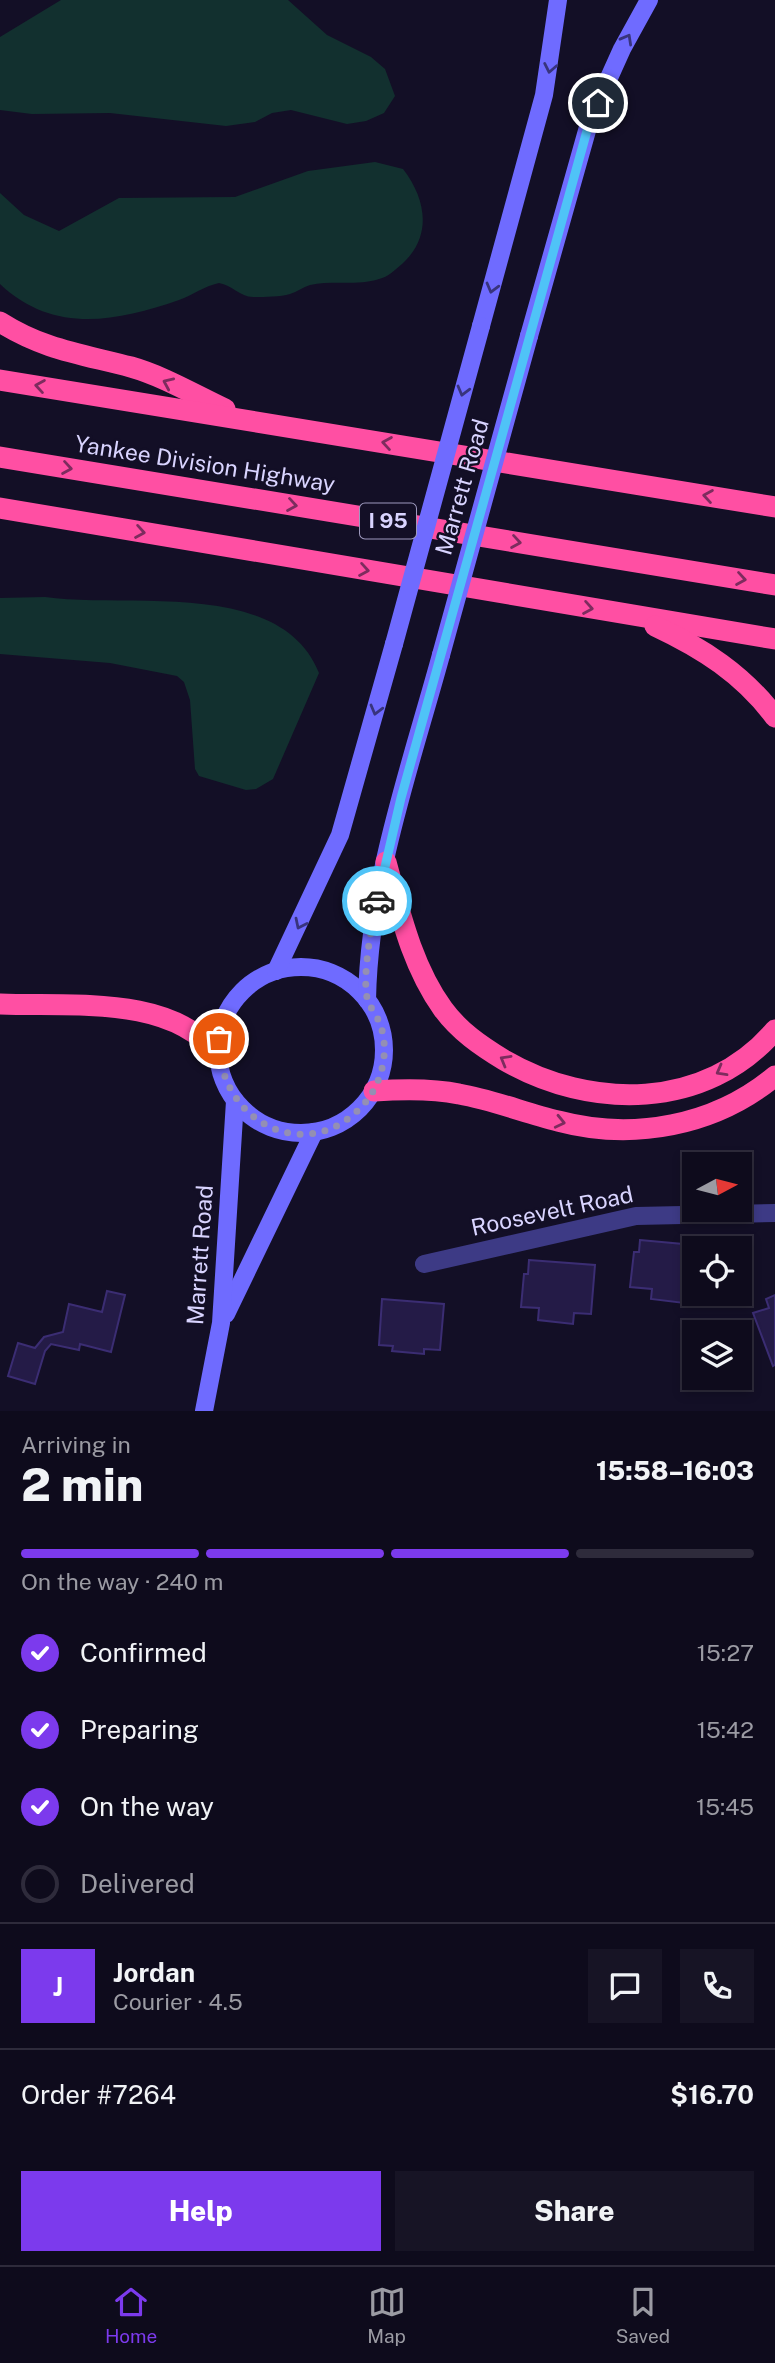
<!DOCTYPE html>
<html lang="en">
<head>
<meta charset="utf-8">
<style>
  body { margin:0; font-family:"Public Sans",sans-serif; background:#171425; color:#f1f3f6; height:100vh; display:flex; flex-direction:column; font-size:26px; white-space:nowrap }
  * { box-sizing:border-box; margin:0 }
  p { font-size:23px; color:#9b9ba3 }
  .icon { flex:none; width:38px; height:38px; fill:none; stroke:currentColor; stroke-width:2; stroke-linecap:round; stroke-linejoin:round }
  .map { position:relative; height:1411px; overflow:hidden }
  .panel { display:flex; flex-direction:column; background:#0e0b1c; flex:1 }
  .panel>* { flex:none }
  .needle { width:46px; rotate:83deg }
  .fabs { position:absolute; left:682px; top:1152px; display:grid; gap:14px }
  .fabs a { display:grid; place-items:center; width:70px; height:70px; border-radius:0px; background:#0e0b1c; box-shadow:0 4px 10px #0003,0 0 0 2px #2e2b3b; font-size:35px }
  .pin { position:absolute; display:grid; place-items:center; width:60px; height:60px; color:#fff; margin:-30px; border:4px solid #fff; border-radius:50%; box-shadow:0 2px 7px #0007 }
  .courier { position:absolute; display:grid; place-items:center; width:70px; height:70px; margin:-35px; border:5px solid #4fc3f7; border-radius:50%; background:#fff; color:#222; box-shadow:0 2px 9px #0007 }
  .headline em { font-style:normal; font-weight:800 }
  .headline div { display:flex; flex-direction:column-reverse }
  .headline { display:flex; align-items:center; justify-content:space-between; height:119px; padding:0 21px }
  h1 { font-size:46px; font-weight:800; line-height:52px }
  .bar { display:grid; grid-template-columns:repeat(4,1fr); gap:10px 7px; align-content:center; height:84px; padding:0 21px }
  .bar i { height:9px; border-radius:5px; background:#2e2b3b }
  .bar .selected { background:#7c3aed }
  .bar p { grid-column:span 4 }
  .line { display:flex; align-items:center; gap:18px; padding:0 21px; border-top:2px solid #2e2b3b }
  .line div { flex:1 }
  .round { display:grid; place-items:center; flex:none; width:74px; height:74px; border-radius:0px; background:#171425 }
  ol { padding:0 21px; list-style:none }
  li { display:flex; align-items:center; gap:21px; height:77px }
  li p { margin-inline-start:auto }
  li .icon { padding:7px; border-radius:50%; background:#7c3aed; color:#fff; stroke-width:4 }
  li:last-child { color:#9b9ba3 }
  li i { width:38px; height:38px; border:4px solid #2e2b3b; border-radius:50% }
  .action { display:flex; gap:14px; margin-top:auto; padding:14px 21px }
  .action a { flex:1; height:80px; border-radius:0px; background:#7c3aed; color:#fff; font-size:28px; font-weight:800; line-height:80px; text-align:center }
  .action a+a { background:#171425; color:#f1f3f6 }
  .menu { display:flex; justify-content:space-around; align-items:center; height:98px; border-top:2px solid #2e2b3b; background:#0e0b1c; font-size:19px; color:#9b9ba3 }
  .menu a { display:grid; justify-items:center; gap:4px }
  .menu .selected { color:#7c3aed }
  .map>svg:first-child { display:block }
  .green { fill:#12302f }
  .building { fill:#241b47; stroke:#3b2d73; stroke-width:2 }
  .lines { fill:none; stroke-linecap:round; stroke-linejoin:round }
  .minor { stroke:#3d3a85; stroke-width:18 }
  .secondary { stroke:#6f6bff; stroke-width:18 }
  .motorway { stroke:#ff4fa3; stroke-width:21 }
  .secondary-bridge { stroke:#6f6bff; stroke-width:18 }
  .oneway { stroke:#38347d }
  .oneway2 { stroke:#7d2c5e }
  .done { stroke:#948fb3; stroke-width:7; stroke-dasharray:0 12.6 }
  .route { stroke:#4fc3f7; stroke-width:9 }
  .labels { text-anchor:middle; stroke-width:5; stroke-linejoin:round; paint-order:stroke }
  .shield { fill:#130f26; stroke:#9e99be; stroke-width:2 }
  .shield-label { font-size:21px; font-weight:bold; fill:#d9d4ff }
  .street-label { font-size:23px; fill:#d9d4ff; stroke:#130f26 }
</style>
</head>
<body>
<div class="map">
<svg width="775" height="1411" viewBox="0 0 775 1411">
  <rect width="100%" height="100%" fill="#130f26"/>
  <g class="green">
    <path d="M 61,0 L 288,0 L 327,35 L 371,57 L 385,69 L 395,96 L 384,113 L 366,121 L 347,124 L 291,110 L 272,113 L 255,122 L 226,126 L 110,113 L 32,114 L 0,110 L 0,37 Z"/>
    <path d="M 375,162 L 403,169 C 427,200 432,237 402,264 C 395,270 388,277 379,279 C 358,286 332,280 310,285 C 303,287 297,292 290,294 C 280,297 264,297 253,297 C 240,297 232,285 219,283 C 204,286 193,295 179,300 C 115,322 53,334 0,284 L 0,193 L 24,215 L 59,231 L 119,198 L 235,197 L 308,171 Z"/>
    <path d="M 45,597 C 125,609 281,577 319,673 L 273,779 L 256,789 L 246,790 L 199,776 L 195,769 L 190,700 L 184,682 L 177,676 L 110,663 L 0,654 L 0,598 Z"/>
  </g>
  <g class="building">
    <path d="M 640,1240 L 705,1246 L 695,1248 L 695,1292 L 686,1291 L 684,1303 L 651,1299 L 652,1289 L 630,1287 L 634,1252 L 639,1252 Z"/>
    <path d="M 529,1260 L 595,1265 L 591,1314 L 574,1313 L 573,1324 L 538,1320 L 539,1308 L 521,1307 L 524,1274 L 528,1274 Z"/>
    <path d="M 107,1291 L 125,1295 L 111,1352 L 80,1344 L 79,1350 L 51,1344 L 45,1351 L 35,1384 L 8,1376 L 18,1343 L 35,1348 L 44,1337 L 63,1332 L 69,1304 L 102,1312 Z"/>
    <path d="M 775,1295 L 775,1365 L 773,1366 L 753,1313 L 769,1308 L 766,1299 Z"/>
    <path d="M 382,1299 L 444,1304 L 440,1350 L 424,1349 L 424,1354 L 392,1351 L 393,1346 L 379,1345 Z"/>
  </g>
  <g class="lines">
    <path class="minor" d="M 424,1264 L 636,1216 L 775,1213"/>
    <g class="secondary">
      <path d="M 481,326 L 544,95 L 558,0"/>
      <path d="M 529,336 L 590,120 L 622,49 L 649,0"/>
      <circle cx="301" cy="1050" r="83"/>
      <path d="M 276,971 L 340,835 L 394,644"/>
      <path d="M 367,1000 C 369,882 410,768 441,655"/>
      <path d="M 226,1314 L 314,1132"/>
      <path d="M 204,1411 L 221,1323 L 235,1101"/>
    </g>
    <g class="motorway">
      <path d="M 0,322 C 44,350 82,354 131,367 C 163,376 195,395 225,409"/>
      <path d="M 0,380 L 775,507"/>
      <path d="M 0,457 L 775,585"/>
      <path d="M 0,508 L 775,639"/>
      <path d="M 655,626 C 702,648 743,674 775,717"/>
      <path d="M 386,862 C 400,913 412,966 443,1009 C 459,1031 481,1046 504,1060 C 590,1110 706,1111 775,1030"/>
      <path d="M 0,1004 C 70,1007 171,994 218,1055"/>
      <path d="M 374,1091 C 402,1089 431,1088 459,1094 C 493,1100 525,1113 558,1121 C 633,1141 715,1126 775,1076"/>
    </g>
    <g class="secondary-bridge">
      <path d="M 394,644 L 481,326"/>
      <path d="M 441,655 L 529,336"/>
    </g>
  </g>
  <defs><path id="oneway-chevron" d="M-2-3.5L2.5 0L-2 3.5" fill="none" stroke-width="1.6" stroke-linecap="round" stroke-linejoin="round" transform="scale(1.75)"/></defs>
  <g class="oneway">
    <use href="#oneway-chevron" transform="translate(627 39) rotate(-61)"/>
    <use href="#oneway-chevron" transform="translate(550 68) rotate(101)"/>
    <use href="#oneway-chevron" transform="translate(492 288) rotate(105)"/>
    <use href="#oneway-chevron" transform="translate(463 391) rotate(105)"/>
    <use href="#oneway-chevron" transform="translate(376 710) rotate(105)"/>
    <use href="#oneway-chevron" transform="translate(300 924) rotate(116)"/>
  </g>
  <g class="oneway2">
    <use href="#oneway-chevron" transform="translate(168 383) rotate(-156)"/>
    <use href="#oneway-chevron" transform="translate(40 386) rotate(-171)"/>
    <use href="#oneway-chevron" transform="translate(387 443) rotate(-171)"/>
    <use href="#oneway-chevron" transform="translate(67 468) rotate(9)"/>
    <use href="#oneway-chevron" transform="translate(708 496) rotate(-171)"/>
    <use href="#oneway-chevron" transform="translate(292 505) rotate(9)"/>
    <use href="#oneway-chevron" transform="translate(140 532) rotate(10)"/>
    <use href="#oneway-chevron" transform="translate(516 542) rotate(9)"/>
    <use href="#oneway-chevron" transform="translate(364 570) rotate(10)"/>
    <use href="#oneway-chevron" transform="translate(741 579) rotate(9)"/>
    <use href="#oneway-chevron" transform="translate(588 608) rotate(10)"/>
    <use href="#oneway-chevron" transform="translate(505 1060) rotate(-150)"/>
    <use href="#oneway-chevron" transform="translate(721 1071) rotate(151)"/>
    <use href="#oneway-chevron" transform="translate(560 1122) rotate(13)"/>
  </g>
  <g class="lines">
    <path class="done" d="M 219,1039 C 217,1121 307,1169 364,1104 C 382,1083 390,1051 380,1024 C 377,1016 371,1009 368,1001 C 361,981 372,922 377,901"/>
    <path class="route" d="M 377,901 L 401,798 L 590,120 L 598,103"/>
  </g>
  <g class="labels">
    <rect class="shield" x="360" y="503.5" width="56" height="35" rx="5"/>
    <g class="shield-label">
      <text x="388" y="528">I 95</text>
    </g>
    <g class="street-label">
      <text transform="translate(205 464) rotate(9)" y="8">Yankee Division Highway</text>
      <text transform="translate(462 487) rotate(-74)" y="8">Marrett Road</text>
      <text transform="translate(552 1211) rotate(-12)" y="8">Roosevelt Road</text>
      <text transform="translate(200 1255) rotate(-86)" y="8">Marrett Road</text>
    </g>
  </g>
</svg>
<div class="fabs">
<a><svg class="needle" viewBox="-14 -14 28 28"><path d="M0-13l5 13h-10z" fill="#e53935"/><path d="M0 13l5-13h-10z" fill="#9b9ba3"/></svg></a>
<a><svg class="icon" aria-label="locate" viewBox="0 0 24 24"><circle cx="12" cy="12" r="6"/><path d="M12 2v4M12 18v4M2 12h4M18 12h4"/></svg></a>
<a><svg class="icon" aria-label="layers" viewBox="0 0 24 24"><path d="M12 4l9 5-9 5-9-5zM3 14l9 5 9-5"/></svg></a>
</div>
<div class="pin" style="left:219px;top:1039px;background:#ea580c"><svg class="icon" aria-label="bag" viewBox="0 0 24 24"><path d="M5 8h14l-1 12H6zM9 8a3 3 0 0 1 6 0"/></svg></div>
<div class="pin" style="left:598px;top:103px;background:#1f2937"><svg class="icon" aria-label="home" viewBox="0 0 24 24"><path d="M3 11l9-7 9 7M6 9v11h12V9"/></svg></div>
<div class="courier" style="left:377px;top:901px"><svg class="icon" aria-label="car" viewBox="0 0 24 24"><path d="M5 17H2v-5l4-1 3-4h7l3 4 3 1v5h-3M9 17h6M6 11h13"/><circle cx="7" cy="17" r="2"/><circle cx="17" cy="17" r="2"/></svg></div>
</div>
<section class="panel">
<div class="headline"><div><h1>2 min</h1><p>Arriving in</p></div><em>15:58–16:03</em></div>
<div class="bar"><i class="selected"></i><i class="selected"></i><i class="selected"></i><i></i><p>On the way · 240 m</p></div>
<ol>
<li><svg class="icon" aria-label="check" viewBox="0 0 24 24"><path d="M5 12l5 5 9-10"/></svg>Confirmed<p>15:27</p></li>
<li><svg class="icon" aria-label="check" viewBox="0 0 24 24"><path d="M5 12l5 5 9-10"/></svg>Preparing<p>15:42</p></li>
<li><svg class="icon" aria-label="check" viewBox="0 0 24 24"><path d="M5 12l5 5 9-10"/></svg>On the way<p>15:45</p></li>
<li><i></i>Delivered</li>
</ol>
<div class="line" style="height:126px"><b class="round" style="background:#7c3aed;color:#fff">J</b><div><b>Jordan</b><p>Courier · 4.5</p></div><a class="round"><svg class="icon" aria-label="chat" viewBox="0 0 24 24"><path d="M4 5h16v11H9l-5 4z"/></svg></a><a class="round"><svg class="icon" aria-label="phone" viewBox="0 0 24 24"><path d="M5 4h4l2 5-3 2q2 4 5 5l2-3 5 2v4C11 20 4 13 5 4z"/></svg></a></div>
<div class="line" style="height:91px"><div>Order #7264</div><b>$16.70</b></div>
<div class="action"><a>Help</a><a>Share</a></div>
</section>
<nav class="menu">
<a class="selected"><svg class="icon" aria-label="home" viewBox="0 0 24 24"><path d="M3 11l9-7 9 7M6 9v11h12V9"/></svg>Home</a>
<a><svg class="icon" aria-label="map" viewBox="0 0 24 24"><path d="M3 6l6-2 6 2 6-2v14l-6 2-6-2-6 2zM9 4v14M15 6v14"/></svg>Map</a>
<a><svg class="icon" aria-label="saved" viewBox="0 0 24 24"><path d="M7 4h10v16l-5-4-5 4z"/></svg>Saved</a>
</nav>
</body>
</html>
